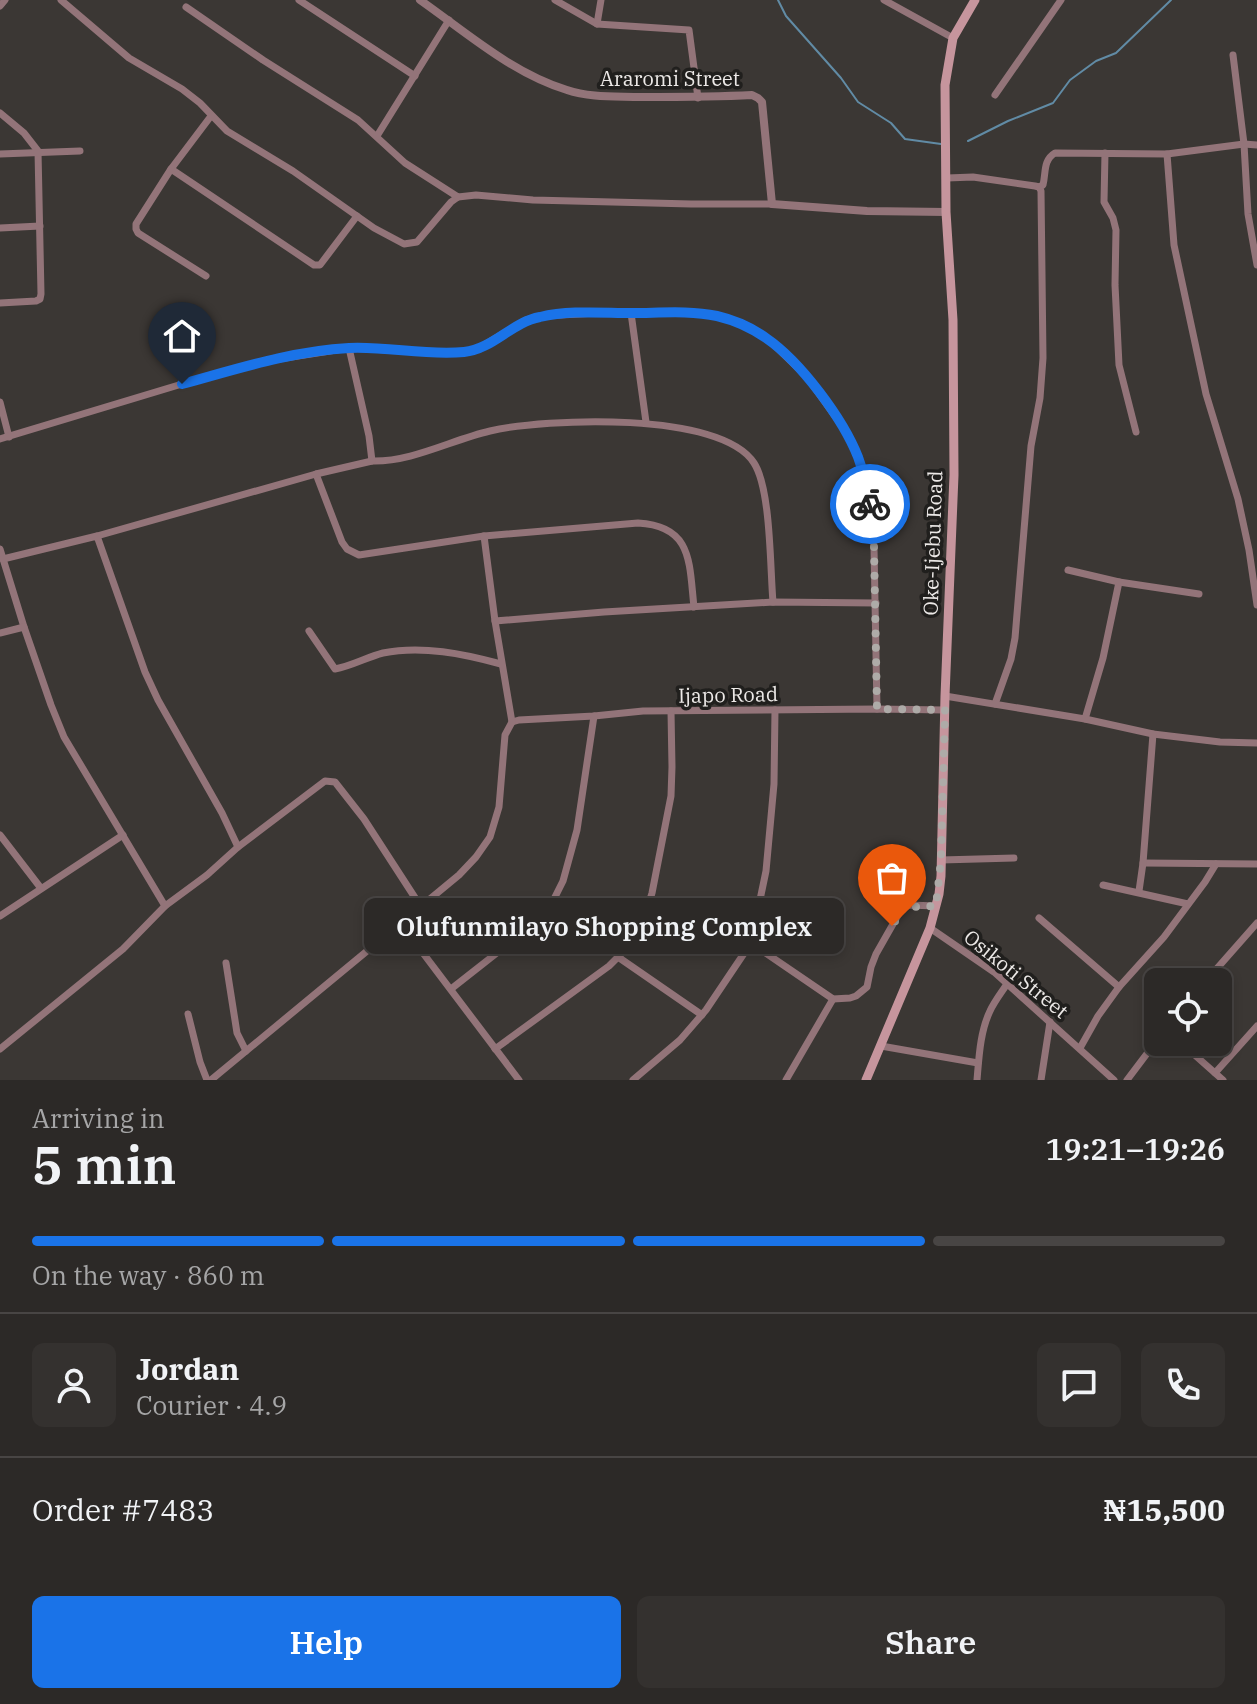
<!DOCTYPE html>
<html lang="en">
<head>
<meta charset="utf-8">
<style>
  body { margin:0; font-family:"IBM Plex Serif",serif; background:#34312f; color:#f1f3f6; height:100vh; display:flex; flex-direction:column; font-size:30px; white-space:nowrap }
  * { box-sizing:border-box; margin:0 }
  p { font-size:26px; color:#a6a6a7 }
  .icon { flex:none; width:44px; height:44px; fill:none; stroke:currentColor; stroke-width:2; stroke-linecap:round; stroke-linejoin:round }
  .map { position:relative; height:1080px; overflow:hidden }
  .panel { display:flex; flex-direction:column; background:#2c2927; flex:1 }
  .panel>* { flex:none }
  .tools { position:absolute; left:1144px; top:968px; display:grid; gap:16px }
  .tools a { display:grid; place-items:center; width:88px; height:88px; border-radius:12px; background:#2c2927; box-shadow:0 4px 12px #0003,0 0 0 2px #484544; font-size:40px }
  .pin { position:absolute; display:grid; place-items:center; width:68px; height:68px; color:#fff; margin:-82px -34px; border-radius:50% 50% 50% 0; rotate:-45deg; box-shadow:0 0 8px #0007 }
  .pin .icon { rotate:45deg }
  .courier { position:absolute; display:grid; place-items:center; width:80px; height:80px; margin:-40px; border:6px solid #1a73e8; border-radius:50%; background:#fff; color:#222; box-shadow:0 2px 10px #0007 }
  .bubble { position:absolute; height:56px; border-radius:12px; background:#2c2927; box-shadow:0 4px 12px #0003,0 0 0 2px #484544; font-size:26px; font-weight:600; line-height:56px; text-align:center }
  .headline em { font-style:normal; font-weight:600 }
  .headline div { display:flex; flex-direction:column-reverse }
  .headline { display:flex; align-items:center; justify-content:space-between; height:136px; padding:0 32px }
  h1 { font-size:52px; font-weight:600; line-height:60px }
  .bar { display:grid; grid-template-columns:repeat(4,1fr); gap:12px 8px; align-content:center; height:96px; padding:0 32px }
  .bar i { height:10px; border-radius:6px; background:#484544 }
  .bar .selected { background:#1a73e8 }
  .bar p { grid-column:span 4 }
  .line { display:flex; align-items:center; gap:20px; padding:0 32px; border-top:2px solid #484544 }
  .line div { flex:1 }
  .round { display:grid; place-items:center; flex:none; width:84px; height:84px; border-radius:12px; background:#34312f }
  .button { display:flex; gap:16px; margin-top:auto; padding:16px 32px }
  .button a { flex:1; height:92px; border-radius:12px; background:#1a73e8; color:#fff; font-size:32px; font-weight:600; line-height:92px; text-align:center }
  .button a+a { background:#34312f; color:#f1f3f6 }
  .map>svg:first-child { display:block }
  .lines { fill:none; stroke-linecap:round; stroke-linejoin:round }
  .stream { stroke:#618ba5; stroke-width:2 }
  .minor { stroke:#937479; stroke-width:7 }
  .tertiary { stroke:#937479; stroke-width:8 }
  .secondary { stroke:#c6959d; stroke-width:9 }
  .done { stroke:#aeaba8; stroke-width:8; stroke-dasharray:0 14.4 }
  .route { stroke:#1a73e8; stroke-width:10 }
  .labels { text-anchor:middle; stroke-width:7; stroke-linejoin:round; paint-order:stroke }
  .street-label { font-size:20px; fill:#ece9e7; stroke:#201f1d }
</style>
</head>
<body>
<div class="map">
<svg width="1257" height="1080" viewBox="0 0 1257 1080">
  <rect width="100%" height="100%" fill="#3b3734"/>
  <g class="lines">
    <g class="stream">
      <path d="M 778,0 L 786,16 L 841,78 L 858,102 L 891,123 L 905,139 L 941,144"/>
      <path d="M 968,141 L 1008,121 L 1053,103 L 1070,80 L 1096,61 L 1116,53 L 1171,0"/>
    </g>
    <g class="minor">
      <path d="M 61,0 L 129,58 L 182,89 L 200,103 L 227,131 L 293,171 L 374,228 L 404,244 L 417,242 L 451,202 L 458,197"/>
      <path d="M 299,0 L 415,76"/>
      <path d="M 555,0 L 597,24 L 689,30 L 698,98"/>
      <path d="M 884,0 L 953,38"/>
      <path d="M 0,6 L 5,0"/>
      <path d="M 186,7 L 263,60 L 358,120 L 405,163 L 458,197 L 476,195 L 533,200 L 691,204 L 772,204"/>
      <path d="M 597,24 L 601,0"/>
      <path d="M 1233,55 L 1244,144 L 1248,214 L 1257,265"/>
      <path d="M 995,95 L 1061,0"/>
      <path d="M 0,113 L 24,133 L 38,151 L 41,294 L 40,299 L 36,301 L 0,303"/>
      <path d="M 211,116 L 171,169 L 314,265 L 320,265 L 357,216"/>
      <path d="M 377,136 L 449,20"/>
      <path d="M 1105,153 L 1104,202 L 1113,218 L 1116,230 L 1115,285 L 1119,365 L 1136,432"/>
      <path d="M 0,154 L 80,151"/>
      <path d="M 1167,154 L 1174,245 L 1206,394 L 1238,499 L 1249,550 L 1257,605"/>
      <path d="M 171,169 L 136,224 L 136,229 L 138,233 L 206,276"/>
      <path d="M 947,178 L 973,177 L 1035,186 L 1039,187 L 1041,191 L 1043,358 L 1040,398 L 1031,446 L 1015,638 L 1011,659 L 995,704"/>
      <path d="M 1039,187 L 1043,185 C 1046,173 1043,160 1055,153 L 1167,154 L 1244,144 L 1257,145"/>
      <path d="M 0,228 L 40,226"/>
      <path d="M 631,313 L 646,422"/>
      <path d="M 0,402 L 9,437"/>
      <path d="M 0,439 L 182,384 L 266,361 L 349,348 L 448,353 L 468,351 L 479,348 L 526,320 L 542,316 L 597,313 L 693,313 L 715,316 L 736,322 L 768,339 L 807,377 L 847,433 L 858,457 L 870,503 L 874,547 L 877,709"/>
      <path d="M 372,461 C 412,462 451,440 490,431 C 545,418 721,411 754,463 C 771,489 770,568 773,602"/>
      <path d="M 316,474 L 342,542 L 347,549 L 359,555 L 484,536 L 638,523 C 693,526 689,563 694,607"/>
      <path d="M 97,536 L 316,474 L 372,461 L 369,436 L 349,348"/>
      <path d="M 484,536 L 495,621 L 604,612 L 773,602 L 876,603"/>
      <path d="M 0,549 L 24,627 L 51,705 L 64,737 L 165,906"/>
      <path d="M 3,559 L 97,536 L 145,672 L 158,700 L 222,813 L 238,847"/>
      <path d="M 1068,570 L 1119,582 L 1103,658 L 1085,719"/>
      <path d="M 1119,582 L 1199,594"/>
      <path d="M 309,631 L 335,669 C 352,666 367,657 383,653 C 422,645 464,654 501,664"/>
      <path d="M 0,633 L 24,627"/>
      <path d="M 945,696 L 1085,719 L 1153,734 L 1220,742 L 1257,743"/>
      <path d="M 512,722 L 519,720 L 594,716 L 643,711 L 877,709 L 945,710"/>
      <path d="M 0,835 L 40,887"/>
      <path d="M 941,860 L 1014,858"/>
      <path d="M 1143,863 L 1257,864"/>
      <path d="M 1103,885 L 1188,904"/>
      <path d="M 1139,891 L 1143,863 L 1153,734"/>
      <path d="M 0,916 L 123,835"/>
      <path d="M 1039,918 L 1119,987"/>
      <path d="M 401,924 L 519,1080"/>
      <path d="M 930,928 L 994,972 L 1114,1080"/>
      <path d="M 751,943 L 833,999 L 850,998 L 856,996 L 867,987 L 871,967 L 876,954 L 901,910 L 909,905 L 936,906"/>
      <path d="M 618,957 L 702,1015"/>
      <path d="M 226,963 L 237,1033 L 246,1051"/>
      <path d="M 1205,982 L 1257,923"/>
      <path d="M 451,989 L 540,919 L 552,903 L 563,881 L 577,830 L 594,716"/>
      <path d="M 188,1014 L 200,1062 L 207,1080"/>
      <path d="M 1180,1042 L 1223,1080"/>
      <path d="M 881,1046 L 978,1063"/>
      <path d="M 1080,1048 L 1098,1016 L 1119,987 L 1164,937 L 1205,882 L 1216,864"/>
      <path d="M 0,1049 L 123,949 L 165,906 L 207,875 L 238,847 L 325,781 L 335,782 L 364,819 L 421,907"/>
      <path d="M 495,1049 L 609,966 L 629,946 L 643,922 L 652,893 L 671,796 L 672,767 L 671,711"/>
      <path d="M 1215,1073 L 1257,1026"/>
      <path d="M 211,1080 L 459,875 L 476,857 L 490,837 L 499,807 L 505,735 L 512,722 L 495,621"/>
      <path d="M 633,1080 L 680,1040 L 706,1010 L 751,943 L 766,871 L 774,784 L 775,710"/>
      <path d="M 786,1080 L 833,999"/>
      <path d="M 977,1080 C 979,1057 980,1032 990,1011 C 994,1002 1001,993 1007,984"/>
      <path d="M 1041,1080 L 1050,1022"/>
      <path d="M 1127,1080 L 1158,1039"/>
    </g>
    <path class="tertiary" d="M 420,0 C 467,33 512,73 567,90 C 590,98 617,96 641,97 C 678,97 715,97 752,95 L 758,98 L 762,102 L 772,204 L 867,211 L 946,212"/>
    <path class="secondary" d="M 866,1080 L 930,928 L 939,894 L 941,876 L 945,696 L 954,475 L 953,320 L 946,212 L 945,85 L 953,38 L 975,0"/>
  </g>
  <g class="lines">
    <path class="done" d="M 870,504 L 874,547 L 877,709 L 945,710 L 941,860 L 936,906 L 904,907 L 892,926"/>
    <path class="route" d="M 182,384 C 237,369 292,351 349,348 C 387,346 426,356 464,352 C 493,349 512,322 540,317 C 570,310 602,313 632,313 C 659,313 689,310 717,316 C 734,320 752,328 766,338 C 801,362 843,419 858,457 C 864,473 867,489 870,504"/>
  </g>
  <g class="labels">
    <g class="street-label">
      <text x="670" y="86">Araromi Street</text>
      <text transform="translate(933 543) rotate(-88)" y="7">Oke-Ijebu Road</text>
      <text transform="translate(728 695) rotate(-1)" y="7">Ijapo Road</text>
      <text transform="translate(1016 974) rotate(39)" y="7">Osikoti Street</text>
    </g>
  </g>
</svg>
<div class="tools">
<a><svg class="icon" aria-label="locate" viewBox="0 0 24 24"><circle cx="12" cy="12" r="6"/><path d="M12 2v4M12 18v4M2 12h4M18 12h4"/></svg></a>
</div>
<div class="pin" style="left:892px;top:926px;background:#ea580c"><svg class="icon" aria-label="bag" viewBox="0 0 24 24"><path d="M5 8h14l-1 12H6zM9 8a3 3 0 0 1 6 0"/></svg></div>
<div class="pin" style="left:182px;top:384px;background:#1f2937"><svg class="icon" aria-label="home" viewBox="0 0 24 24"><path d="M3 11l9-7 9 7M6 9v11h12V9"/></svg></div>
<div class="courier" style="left:870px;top:504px"><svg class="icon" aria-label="bike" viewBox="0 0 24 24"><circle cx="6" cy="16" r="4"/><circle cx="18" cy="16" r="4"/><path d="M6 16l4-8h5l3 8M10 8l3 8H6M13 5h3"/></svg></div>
<div class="bubble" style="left:364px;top:898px;width:480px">Olufunmilayo Shopping Complex</div>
</div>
<section class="panel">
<div class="headline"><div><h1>5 min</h1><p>Arriving in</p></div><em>19:21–19:26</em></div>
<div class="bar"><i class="selected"></i><i class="selected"></i><i class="selected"></i><i></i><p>On the way · 860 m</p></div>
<div class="line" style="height:144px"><a class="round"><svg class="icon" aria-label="person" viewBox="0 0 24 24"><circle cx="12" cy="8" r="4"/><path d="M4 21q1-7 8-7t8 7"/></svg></a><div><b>Jordan</b><p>Courier · 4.9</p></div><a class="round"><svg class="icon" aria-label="chat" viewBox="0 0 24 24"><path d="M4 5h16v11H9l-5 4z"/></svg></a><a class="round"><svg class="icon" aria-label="phone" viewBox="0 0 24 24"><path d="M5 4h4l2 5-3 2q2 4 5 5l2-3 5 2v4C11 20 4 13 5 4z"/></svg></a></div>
<div class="line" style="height:104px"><div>Order #7483</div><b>₦15,500</b></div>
<div class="button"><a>Help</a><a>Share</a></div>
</section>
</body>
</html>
